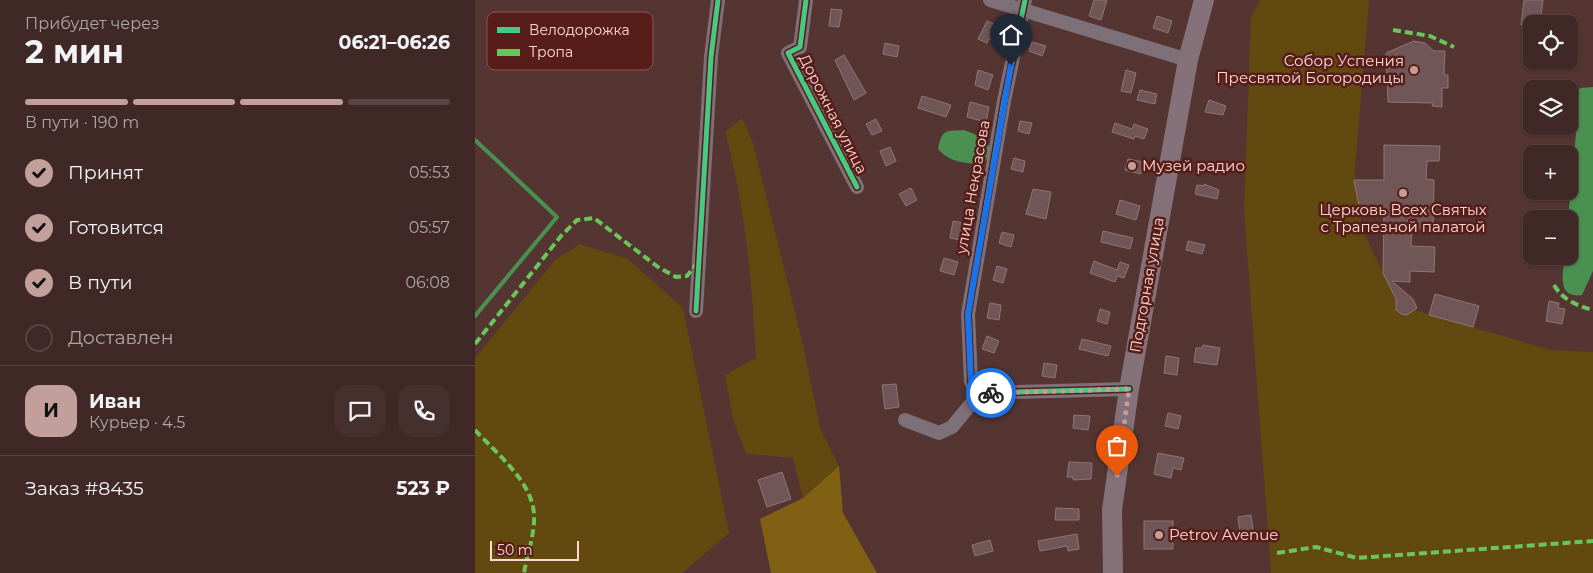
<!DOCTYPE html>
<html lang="ru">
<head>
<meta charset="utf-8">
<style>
  body { margin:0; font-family:Montserrat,sans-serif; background:#46302e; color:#f1f3f6; height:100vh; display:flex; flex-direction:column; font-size:19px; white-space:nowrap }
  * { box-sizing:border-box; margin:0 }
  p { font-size:16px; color:#ada6a7 }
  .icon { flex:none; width:28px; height:28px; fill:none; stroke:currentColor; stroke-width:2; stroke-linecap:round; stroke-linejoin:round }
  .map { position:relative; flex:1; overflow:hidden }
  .side { display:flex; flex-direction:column; background:#3f2826; width:475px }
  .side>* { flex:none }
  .buttons { position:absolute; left:1048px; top:15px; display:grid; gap:10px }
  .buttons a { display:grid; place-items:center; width:55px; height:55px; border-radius:10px; background:#3f2826; box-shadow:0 1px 4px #0004,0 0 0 1px #584443; font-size:25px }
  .scale { position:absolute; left:15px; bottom:12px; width:89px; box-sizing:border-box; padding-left:5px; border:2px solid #fed8d3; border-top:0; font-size:14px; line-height:18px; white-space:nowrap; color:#fed8d3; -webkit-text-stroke:4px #571d19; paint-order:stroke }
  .pin { position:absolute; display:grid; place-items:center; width:42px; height:42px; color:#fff; margin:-51px -21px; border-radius:50% 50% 50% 0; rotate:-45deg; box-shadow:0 0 5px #0007 }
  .pin .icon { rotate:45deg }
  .courier { position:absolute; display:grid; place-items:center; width:50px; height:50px; margin:-25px; border:4px solid #1a73e8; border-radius:50%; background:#fff; color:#222; box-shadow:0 1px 6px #0007 }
  .overview em { font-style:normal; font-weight:700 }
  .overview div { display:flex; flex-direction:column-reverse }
  .overview { display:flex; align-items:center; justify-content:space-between; height:85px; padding:0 25px }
  h1 { font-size:32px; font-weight:700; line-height:38px }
  .bar { display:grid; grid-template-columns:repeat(4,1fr); gap:8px 5px; align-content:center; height:60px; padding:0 25px }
  .bar i { height:6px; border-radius:4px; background:#584443 }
  .bar .on { background:#c29f9b }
  .bar p { grid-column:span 4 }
  .line { display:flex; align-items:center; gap:12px; padding:0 25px; border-top:1px solid #584443 }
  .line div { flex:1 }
  .round { display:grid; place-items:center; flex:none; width:52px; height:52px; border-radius:15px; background:#46302e }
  ol { padding:0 25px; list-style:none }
  li { display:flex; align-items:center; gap:15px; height:55px }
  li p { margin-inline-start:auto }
  li .icon { padding:5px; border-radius:50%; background:#c29f9b; color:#111; stroke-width:4 }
  li:last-child { color:#ada6a7 }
  li i { width:28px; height:28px; border:2px solid #584443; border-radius:50% }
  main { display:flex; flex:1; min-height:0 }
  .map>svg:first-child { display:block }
  .green { fill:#61490f }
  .forest { fill:#806114 }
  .water { fill:#499051 }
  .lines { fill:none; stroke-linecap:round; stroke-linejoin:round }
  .stream { stroke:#499051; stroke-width:4 }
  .building { fill:#715657; stroke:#907576 }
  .street { stroke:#7e7079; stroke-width:14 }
  .secondary { stroke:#84717a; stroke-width:20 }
  .quiet { stroke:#6ac65a; stroke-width:4; stroke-dasharray:8 4; stroke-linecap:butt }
  .cycleway-casing { stroke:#571d19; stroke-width:8 }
  .cycleway { stroke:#46c982; stroke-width:5 }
  .done { stroke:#c29f9b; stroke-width:5; stroke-dasharray:0 9 }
  .route { stroke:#1a73e8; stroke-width:6 }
  .poi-dot { fill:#c29f9b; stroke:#571d19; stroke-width:2 }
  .labels { text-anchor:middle; stroke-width:5; stroke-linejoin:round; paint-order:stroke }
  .poi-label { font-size:15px; fill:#fed8d3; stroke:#571d19; text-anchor:start }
  .street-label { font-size:15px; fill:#fed8d3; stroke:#571d19 }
  .key { fill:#571d19; stroke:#895551; stroke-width:1 }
  .key-label { font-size:14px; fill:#fed8d3 }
</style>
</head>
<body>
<main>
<section class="side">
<div class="overview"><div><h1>2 мин</h1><p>Прибудет через</p></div><em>06:21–06:26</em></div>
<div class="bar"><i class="on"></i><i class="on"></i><i class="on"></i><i></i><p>В пути · 190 m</p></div>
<ol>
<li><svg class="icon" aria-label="check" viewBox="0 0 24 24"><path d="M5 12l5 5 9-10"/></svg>Принят<p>05:53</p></li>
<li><svg class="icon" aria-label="check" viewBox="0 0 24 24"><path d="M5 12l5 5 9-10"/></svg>Готовится<p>05:57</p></li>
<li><svg class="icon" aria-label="check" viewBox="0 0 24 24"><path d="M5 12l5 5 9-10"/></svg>В пути<p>06:08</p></li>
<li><i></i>Доставлен</li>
</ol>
<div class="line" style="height:90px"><b class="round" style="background:#c29f9b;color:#111">И</b><div><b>Иван</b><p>Курьер · 4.5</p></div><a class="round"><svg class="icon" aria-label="chat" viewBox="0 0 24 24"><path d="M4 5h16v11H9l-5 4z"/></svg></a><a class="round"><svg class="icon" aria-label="phone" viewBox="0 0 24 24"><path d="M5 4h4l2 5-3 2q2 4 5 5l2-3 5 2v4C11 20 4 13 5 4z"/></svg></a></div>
<div class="line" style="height:65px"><div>Заказ #8435</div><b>523 ₽</b></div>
</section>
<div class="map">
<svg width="1118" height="573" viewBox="0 0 1118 573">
  <rect width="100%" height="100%" fill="#543532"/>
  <g class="green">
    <path d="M 785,0 L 894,0 L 879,180 L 888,231 L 921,300 L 920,307 L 922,312 L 932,315 L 938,310 L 1076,350 L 1118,352 L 1118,573 L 796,573 L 769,210 L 776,16 Z"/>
    <path d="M 267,118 L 278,143 L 329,349 L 345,428 L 364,466 L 328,498 L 318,458 L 271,454 L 258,419 L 250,375 L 281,358 C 277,281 270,206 250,132 Z"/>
    <path d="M 105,244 L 153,259 L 208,308 L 254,533 L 207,573 L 0,573 L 0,358 L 81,259 Z"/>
  </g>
  <path class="forest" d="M 364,466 L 368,513 L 402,573 L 296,573 L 285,519 L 328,498 Z"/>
  <g class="water">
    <path d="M 1118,87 L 1118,271 L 1107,295 C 1081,299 1088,272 1090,256 L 1094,256 L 1093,219 L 1103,112 L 1101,97 L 1105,88 Z"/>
    <path d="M 489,130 C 505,136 526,144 508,164 C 491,163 475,163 463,149 C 467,129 470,131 489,130 Z"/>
  </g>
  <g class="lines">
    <path class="stream" d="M 0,140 L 82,217 L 0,316"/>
  </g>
  <g class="building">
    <path d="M 619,0 L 632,0 L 626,20 L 614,16 Z"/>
    <path d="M 1049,0 L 1068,0 L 1065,24 L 1056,24 L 1056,26 L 1046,25 Z"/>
    <path d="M 356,9 L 367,10 L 364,27 L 354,26 Z"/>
    <path d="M 682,16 L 697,21 L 693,33 L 678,28 Z"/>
    <path d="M 512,21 L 524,26 L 518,41 L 514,39 L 512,43 L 503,39 Z"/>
    <path d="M 939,41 L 950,43 L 959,51 L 970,51 L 969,75 L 973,75 L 973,88 L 967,88 L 967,107 L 957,106 L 958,103 L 913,102 L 911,53 Z"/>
    <path d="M 557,42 L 571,46 L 567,56 L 554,51 Z"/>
    <path d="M 410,43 L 424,46 L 422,57 L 408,54 Z"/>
    <path d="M 369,55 L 391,93 L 379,100 L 360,60 Z"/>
    <path d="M 503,70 L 518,75 L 513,90 L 500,85 Z"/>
    <path d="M 651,70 L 661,73 L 656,93 L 646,91 Z"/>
    <path d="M 665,90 L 682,94 L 680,104 L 662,100 Z"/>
    <path d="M 447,96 L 476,105 L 471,117 L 443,108 Z"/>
    <path d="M 734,100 L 751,106 L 748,115 L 730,112 Z"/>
    <path d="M 495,102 L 514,107 L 511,122 L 492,117 Z"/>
    <path d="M 401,119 L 407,131 L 397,135 L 391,124 Z"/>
    <path d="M 545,121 L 557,123 L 554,134 L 543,131 Z"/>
    <path d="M 640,123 L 657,129 L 659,124 L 673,129 L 669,139 L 660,136 L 659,139 L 637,132 Z"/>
    <path d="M 909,145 L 965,146 L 964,161 L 952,161 L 951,179 L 959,180 L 958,228 L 937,228 L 936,246 L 960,247 L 959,272 L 935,271 L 935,282 L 917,281 L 938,299 L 942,308 L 932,315 L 926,314 L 921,310 L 921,299 L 908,273 L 909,207 L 884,206 L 879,180 L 909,180 Z"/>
    <path d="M 415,147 L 421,161 L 411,166 L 405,151 Z"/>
    <path d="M 539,158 L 550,161 L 548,172 L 536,169 Z"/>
    <path d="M 653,159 L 668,162 L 666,174 L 650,170 Z"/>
    <path d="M 729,184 L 744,190 L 742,199 L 720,194 L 722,185 L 729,186 Z"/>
    <path d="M 436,188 L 442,200 L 431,206 L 424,194 Z"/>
    <path d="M 558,189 L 576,192 L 571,219 L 551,214 Z"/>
    <path d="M 645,200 L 665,206 L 661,220 L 641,214 Z"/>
    <path d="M 478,221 L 488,223 L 485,240 L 475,238 Z"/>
    <path d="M 628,231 L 658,238 L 655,249 L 626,242 Z"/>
    <path d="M 527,232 L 539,235 L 536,247 L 524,243 Z"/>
    <path d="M 713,241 L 730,245 L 727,254 L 711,250 Z"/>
    <path d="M 469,258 L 483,262 L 479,275 L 465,271 Z"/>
    <path d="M 619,261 L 642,270 L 645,262 L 654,265 L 649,278 L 642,276 L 640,282 L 615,273 Z"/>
    <path d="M 522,266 L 532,269 L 528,283 L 518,280 Z"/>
    <path d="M 960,294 L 1004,306 L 998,327 L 954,315 Z"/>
    <path d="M 1074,301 L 1084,303 L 1083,308 L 1090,309 L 1087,324 L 1071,321 Z"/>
    <path d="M 515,303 L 526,305 L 524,320 L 512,318 Z"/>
    <path d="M 625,309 L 635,312 L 632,324 L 622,321 Z"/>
    <path d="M 512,336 L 524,341 L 519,353 L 507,349 Z"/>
    <path d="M 607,339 L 636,346 L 633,356 L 604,349 Z"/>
    <path d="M 728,345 L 745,348 L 742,365 L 719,362 L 721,348 L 727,348 Z"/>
    <path d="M 691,356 L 704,358 L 702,375 L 689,373 Z"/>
    <path d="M 569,363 L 582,365 L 580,378 L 567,376 Z"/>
    <path d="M 421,384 L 424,407 L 410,409 L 407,385 Z"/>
    <path d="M 693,413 L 706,416 L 703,429 L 690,426 Z"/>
    <path d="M 599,415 L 615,416 L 613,430 L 598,428 Z"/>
    <path d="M 683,453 L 709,458 L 706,470 L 698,468 L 696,478 L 679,474 Z"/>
    <path d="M 594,462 L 617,463 L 616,479 L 598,480 L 598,477 L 592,477 Z"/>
    <path d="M 307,472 L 316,499 L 292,507 L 283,480 Z"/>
    <path d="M 581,508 L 604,509 L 604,520 L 580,520 Z"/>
    <path d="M 776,515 L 778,530 L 765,532 L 763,517 Z"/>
    <rect x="669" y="521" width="29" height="28"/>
    <path d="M 602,534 L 604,549 L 593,551 L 592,546 L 565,551 L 563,541 Z"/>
    <path d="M 515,540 L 518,551 L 500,556 L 497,545 Z"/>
  </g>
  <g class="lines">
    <g class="street">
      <path d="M 331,0 L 325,47 L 313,53 L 382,187"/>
      <path d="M 515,0 L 713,60"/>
      <path d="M 550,0 L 529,101 L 493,314 L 496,382 L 505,393 L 654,389"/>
      <path d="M 221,311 L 236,57 L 243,0"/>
      <path d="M 430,420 L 464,433 L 477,427 L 505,393"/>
    </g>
    <path class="secondary" d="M 638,573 L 637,510 L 654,389 L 713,60 L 729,0"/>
    <g class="quiet">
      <path d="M 918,30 L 955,36 L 979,47"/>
      <path d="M 1079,285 C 1087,299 1102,306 1118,310"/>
      <path d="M 0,344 L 86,236 L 102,220 L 119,218 L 183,267 L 201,277 L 212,276 L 222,263"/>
      <path d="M 0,430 C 21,453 58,482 59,515 C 60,534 52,555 49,573"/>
      <path d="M 802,553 L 841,547 L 882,558 L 1118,541"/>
    </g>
    <defs>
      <g id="cycleway">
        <path d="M 331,0 L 325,47 L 313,53 L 382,187"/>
        <path d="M 550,0 L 529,101 L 493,314 L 496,382 L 505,393 L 654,389"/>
        <path d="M 221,311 L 236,57 L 243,0"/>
      </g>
    </defs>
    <use href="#cycleway" class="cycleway-casing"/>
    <use href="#cycleway" class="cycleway"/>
  </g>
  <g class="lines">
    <path class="done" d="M 516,393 L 654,389 L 642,476"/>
    <path class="route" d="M 516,393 L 505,393 L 496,382 L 493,314 L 536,65"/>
  </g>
  <g class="poi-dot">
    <circle cx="939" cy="70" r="5"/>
    <circle cx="657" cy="166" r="5"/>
    <circle cx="928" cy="193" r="5"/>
    <circle cx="684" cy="535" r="5"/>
  </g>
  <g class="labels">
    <g class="poi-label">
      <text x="929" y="66" text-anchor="end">Собор Успения<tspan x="929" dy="17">Пресвятой Богородицы</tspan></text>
      <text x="667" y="171">Музей радио</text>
      <text x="928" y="215" text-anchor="middle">Церковь Всех Святых<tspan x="928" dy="17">с Трапезной палатой</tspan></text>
      <text x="694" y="540">Petrov Avenue</text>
    </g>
    <g class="street-label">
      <text transform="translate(358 114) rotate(63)" y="5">Дорожная улица</text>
      <text transform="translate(498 187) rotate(-80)" y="5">улица Некрасова</text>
      <text transform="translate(672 285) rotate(-80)" y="5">Подгорная улица</text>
    </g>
  </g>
  <rect x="12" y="12" width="166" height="58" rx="8" class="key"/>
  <rect x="22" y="27" width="23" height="6" fill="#46c982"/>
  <rect x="22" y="49" width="23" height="7" fill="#6ac65a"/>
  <g class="key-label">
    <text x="54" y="35">Велодорожка</text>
    <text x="54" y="57">Тропа</text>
  </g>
</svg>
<div class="buttons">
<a><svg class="icon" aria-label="locate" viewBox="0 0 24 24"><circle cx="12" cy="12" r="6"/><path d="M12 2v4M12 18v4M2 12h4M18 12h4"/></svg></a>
<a><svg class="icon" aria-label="layers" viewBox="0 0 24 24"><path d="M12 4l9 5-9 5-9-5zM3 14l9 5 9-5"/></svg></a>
<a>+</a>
<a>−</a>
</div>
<div class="scale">50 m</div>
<div class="pin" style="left:642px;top:476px;background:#ea580c"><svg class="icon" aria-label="bag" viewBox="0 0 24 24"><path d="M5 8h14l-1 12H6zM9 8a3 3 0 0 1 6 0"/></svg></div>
<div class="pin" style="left:536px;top:65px;background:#1f2937"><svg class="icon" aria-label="home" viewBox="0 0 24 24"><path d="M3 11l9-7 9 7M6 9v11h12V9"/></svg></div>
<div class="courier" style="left:516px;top:393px"><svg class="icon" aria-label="bike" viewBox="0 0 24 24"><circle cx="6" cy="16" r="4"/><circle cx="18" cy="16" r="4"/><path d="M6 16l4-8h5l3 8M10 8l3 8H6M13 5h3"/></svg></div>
</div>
</main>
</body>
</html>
